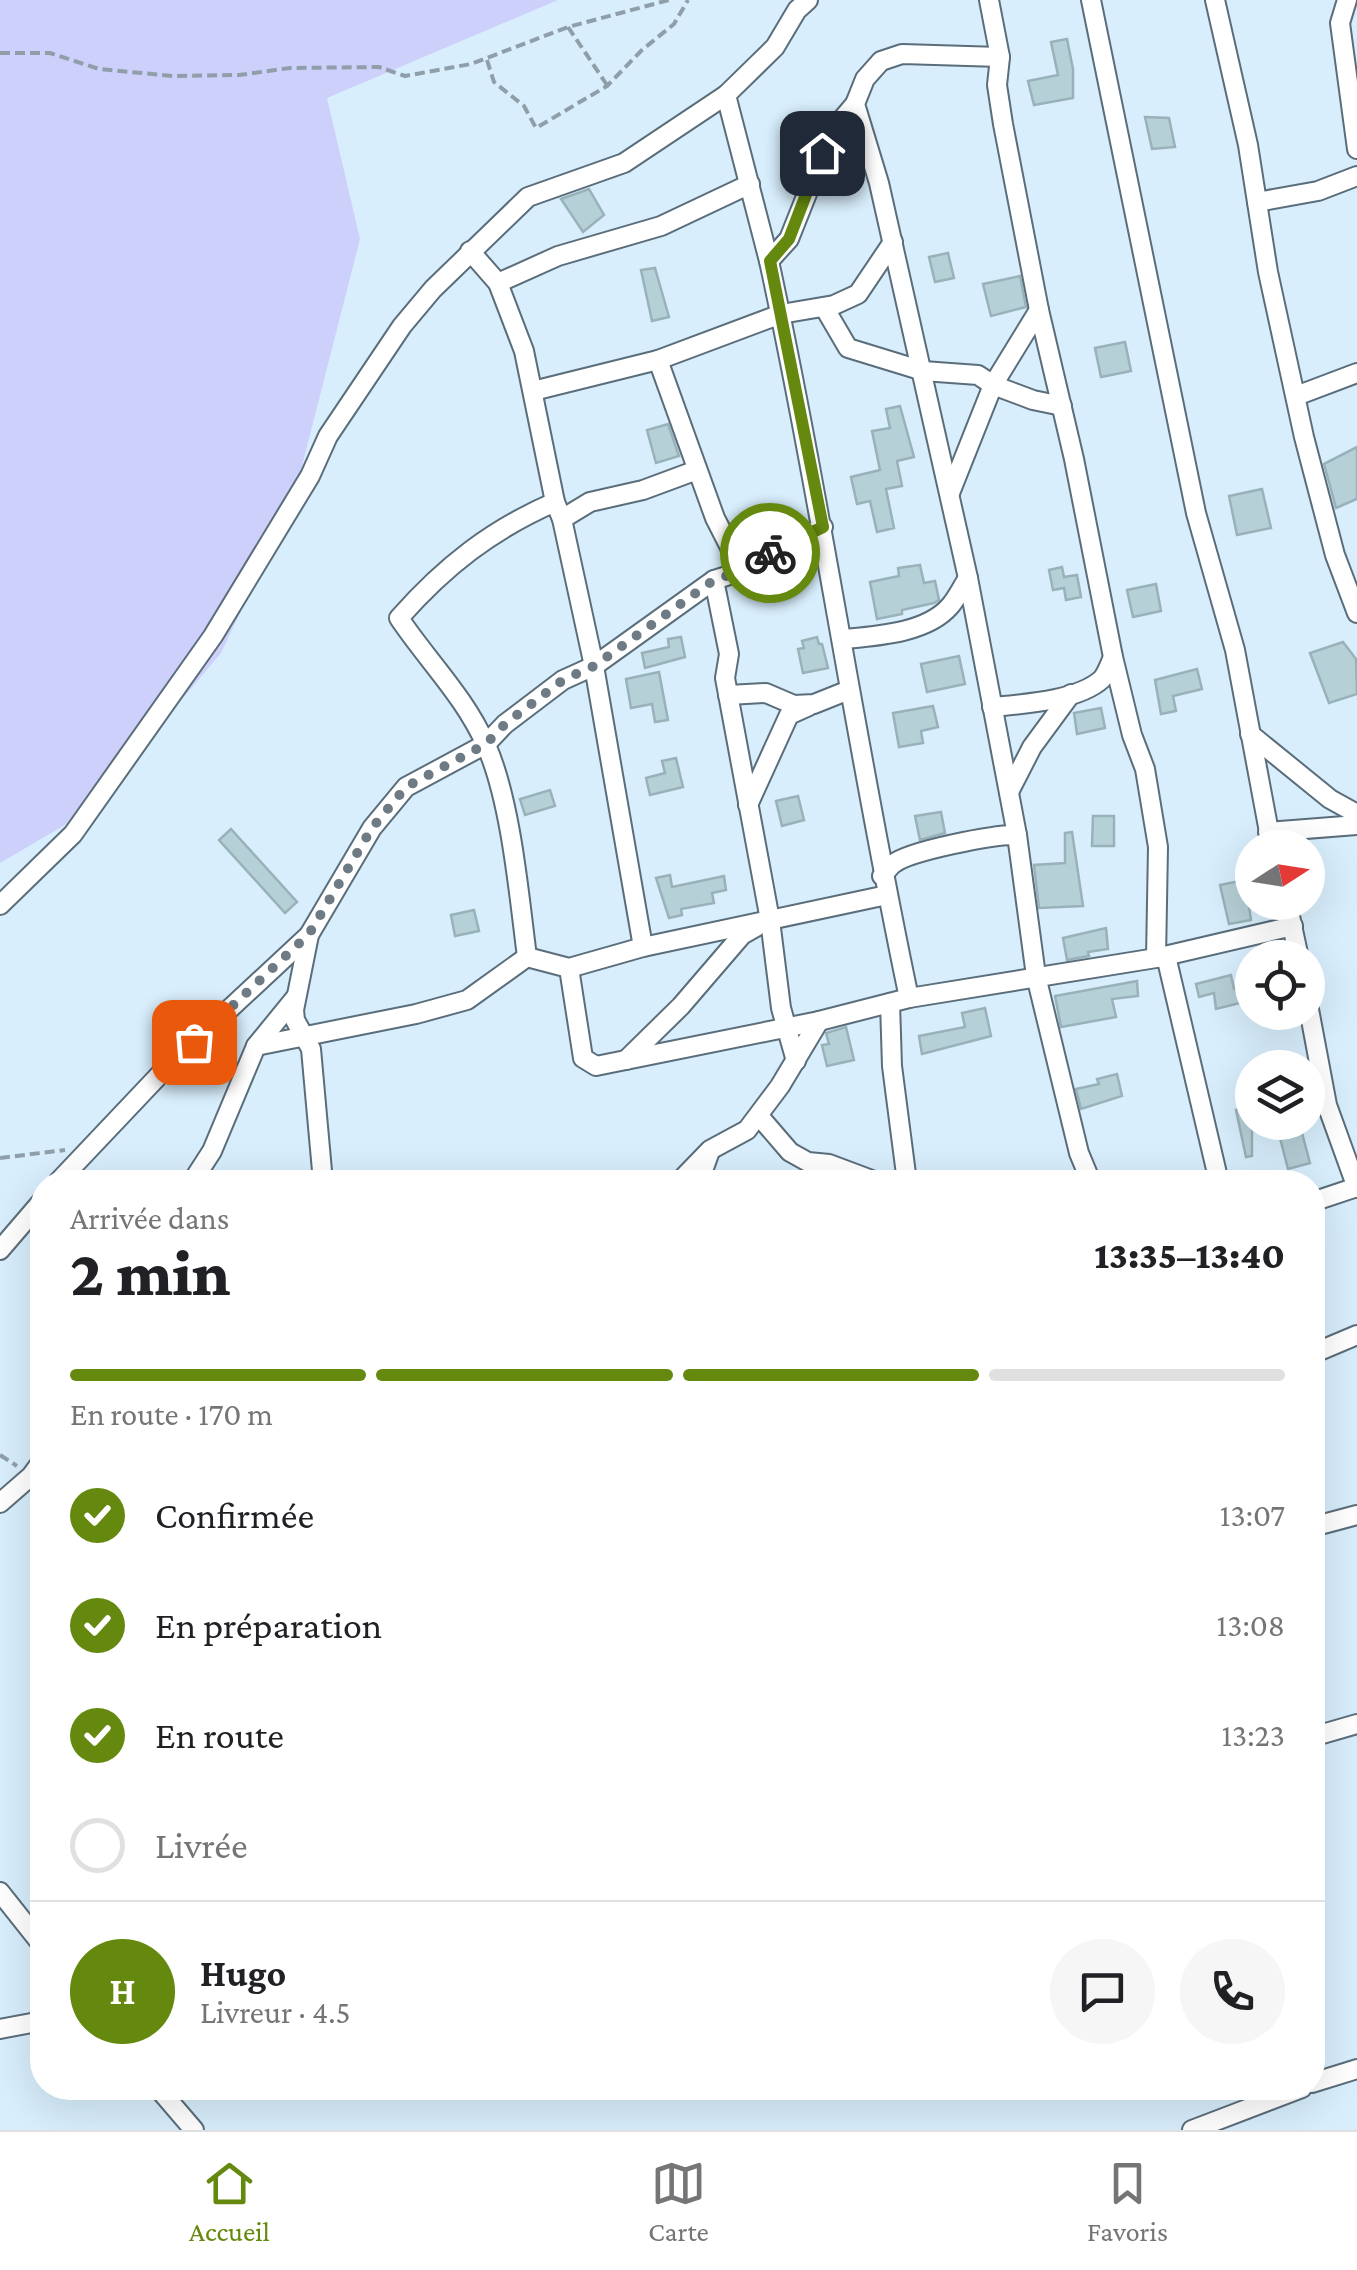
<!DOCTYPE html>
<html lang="fr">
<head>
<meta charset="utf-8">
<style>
  body { margin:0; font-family:"Crimson Pro",serif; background:#f6f6f6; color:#202124; height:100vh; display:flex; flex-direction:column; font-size:38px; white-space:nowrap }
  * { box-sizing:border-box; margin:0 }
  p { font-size:32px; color:#757577 }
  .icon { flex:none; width:55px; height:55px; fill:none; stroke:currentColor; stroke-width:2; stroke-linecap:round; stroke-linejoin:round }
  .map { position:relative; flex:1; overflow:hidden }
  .sheet { position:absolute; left:30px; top:1170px; width:1295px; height:930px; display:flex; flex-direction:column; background:#fff; border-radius:40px; box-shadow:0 10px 40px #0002 }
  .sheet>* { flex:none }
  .needle { width:65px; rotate:78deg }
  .controls { position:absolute; left:1235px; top:830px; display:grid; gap:20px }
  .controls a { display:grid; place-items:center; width:90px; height:90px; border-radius:50%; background:#fff; box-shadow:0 10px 40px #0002; font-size:50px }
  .pin { position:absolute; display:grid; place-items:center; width:85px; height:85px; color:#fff; margin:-42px; border-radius:20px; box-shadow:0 5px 15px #0006 }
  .courier { position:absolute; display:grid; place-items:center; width:100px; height:100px; margin:-50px; border:8px solid #65890e; border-radius:50%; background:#fff; color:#222; box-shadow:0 2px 12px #0007 }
  .overview em { font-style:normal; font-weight:800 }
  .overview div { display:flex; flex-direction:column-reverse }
  .overview { display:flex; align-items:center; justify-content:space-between; height:170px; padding:0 40px }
  h1 { font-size:65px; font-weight:800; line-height:75px }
  .bar { display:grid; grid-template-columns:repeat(4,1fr); gap:15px 10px; align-content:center; height:120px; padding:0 40px }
  .bar i { height:12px; border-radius:8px; background:#e0e0e0 }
  .bar .selected { background:#65890e }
  .bar p { grid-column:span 4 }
  .line { display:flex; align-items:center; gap:25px; padding:0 40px; border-top:2px solid #e0e0e0 }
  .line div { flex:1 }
  .round { display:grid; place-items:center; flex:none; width:105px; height:105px; border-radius:52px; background:#f6f6f6 }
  ol { padding:0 40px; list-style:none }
  li { display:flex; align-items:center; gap:30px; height:110px }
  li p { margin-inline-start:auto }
  li .icon { padding:10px; border-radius:50%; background:#65890e; color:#fff; stroke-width:4 }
  li:last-child { color:#757577 }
  li i { width:55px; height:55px; border:5px solid #e0e0e0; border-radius:50% }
  .menu { display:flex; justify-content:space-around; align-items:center; height:140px; border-top:2px solid #e0e0e0; background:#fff; font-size:28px; color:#757577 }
  .menu a { display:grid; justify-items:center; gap:5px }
  .menu .selected { color:#65890e }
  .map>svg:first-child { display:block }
  .green { fill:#cdd0fb }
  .building { fill:#b6d0d7; stroke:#99b2b9; stroke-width:2.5 }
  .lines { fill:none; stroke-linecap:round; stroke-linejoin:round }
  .minor-casing { stroke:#5a6d7a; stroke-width:22 }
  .path { stroke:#8f9ea9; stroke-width:4; stroke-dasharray:10 5; stroke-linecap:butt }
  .minor { stroke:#fff; stroke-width:18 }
  .done { stroke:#6e7b84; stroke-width:10; stroke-dasharray:0 18 }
  .route { stroke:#65890e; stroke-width:12 }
</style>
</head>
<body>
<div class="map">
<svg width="1357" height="2130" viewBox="0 0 1357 2130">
  <rect width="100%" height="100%" fill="#d8eefc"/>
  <path class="green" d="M 0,0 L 558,0 L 327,98 L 360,239 L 293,501 L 221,653 L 87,812 L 0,863 Z"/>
  <g class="building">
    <path d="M 1067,39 L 1073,69 L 1073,98 L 1034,105 L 1028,81 L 1058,75 L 1051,42 Z"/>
    <path d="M 1145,117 L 1169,118 L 1175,147 L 1152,149 Z"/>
    <path d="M 589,189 L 604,215 L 583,232 L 561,199 Z"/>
    <path d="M 948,253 L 954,278 L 935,282 L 929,257 Z"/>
    <path d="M 655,268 L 669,317 L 652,321 L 641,270 Z"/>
    <path d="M 1020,276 L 1026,307 L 991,316 L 983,284 Z"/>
    <path d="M 1125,342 L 1131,371 L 1101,377 L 1095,348 Z"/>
    <path d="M 900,406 L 914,457 L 897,461 L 902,486 L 886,489 L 894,528 L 877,532 L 870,501 L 857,504 L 851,477 L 880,470 L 872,431 L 890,428 L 886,409 Z"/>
    <path d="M 668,424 L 679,456 L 656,463 L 647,430 Z"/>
    <path d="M 1357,447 L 1357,499 L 1336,508 L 1324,464 Z"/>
    <path d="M 1262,489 L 1271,528 L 1237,535 L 1229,496 Z"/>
    <path d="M 920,565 L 924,583 L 935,581 L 939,600 L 934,603 L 902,610 L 902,614 L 877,619 L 870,582 L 899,576 L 898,568 Z"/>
    <path d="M 1062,567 L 1064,577 L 1077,575 L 1081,597 L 1066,600 L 1064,588 L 1053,590 L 1049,570 Z"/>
    <path d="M 1156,584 L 1161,611 L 1133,617 L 1127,590 Z"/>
    <path d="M 681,637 L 685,657 L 645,668 L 642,653 L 669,647 L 668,639 Z"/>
    <path d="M 817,637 L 819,644 L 822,644 L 828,668 L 803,673 L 798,649 L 804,648 L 802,641 Z"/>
    <path d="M 1343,642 L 1356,659 L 1357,694 L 1329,703 L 1310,653 Z"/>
    <path d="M 959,656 L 965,684 L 927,692 L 921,664 Z"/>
    <path d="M 1197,669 L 1202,689 L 1173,696 L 1176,711 L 1161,714 L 1155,680 Z"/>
    <path d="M 659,672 L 668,720 L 655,722 L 652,704 L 631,708 L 626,679 Z"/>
    <path d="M 933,706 L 938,727 L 921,731 L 923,743 L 899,747 L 893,713 Z"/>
    <path d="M 1101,708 L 1105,728 L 1077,734 L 1074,713 Z"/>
    <path d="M 676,758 L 683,787 L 650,795 L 646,778 L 665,773 L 662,761 Z"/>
    <path d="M 550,790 L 555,806 L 525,815 L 520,799 Z"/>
    <path d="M 798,796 L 804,820 L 782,826 L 776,801 Z"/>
    <path d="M 941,812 L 945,833 L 920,840 L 915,816 Z"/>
    <path d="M 1093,816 L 1114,816 L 1114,846 L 1092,846 Z"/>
    <path d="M 231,829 L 297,902 L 285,913 L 219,840 Z"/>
    <path d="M 1072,832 L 1083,906 L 1039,908 L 1034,865 L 1065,863 L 1065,833 Z"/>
    <path d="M 670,875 L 672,887 L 724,876 L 726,890 L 712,893 L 714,903 L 681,909 L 682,915 L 669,918 L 656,878 Z"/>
    <path d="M 1245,880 L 1251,920 L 1229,924 L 1220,885 Z"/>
    <path d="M 474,910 L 479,931 L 455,936 L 451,915 Z"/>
    <path d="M 1106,928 L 1108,949 L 1088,952 L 1089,956 L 1067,960 L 1063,938 Z"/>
    <path d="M 1231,975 L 1234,989 L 1252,984 L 1252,1000 L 1216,1009 L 1214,993 L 1199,997 L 1196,984 Z"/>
    <path d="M 1137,981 L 1138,996 L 1112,999 L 1116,1017 L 1061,1027 L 1055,996 Z"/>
    <path d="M 985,1008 L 991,1036 L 922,1054 L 919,1036 L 965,1027 L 962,1013 Z"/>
    <path d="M 846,1027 L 854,1060 L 827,1066 L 822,1045 L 829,1044 L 826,1033 Z"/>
    <path d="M 1117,1074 L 1122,1096 L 1081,1109 L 1076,1089 L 1099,1084 L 1097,1079 Z"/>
    <path d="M 1252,1106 L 1252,1156 L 1246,1157 L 1236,1110 Z"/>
    <path d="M 1302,1133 L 1310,1163 L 1288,1169 L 1280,1138 Z"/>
  </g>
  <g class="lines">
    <defs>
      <g id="minor">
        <path d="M 989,0 L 1000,57 L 997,85 L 1003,124 L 1039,310 L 1074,459 L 1113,657 L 1132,735 L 1145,769 L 1158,847 L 1156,958"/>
        <path d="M 1091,0 L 1196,513 L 1235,650 L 1272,848"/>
        <path d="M 1215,0 L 1248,145 L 1268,272 L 1304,437 L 1335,555 L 1357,613"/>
        <path d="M 1347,0 L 1340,23 L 1357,149"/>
        <path d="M 1000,57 L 902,54 L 881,61 L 865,79 L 855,104 L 879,183 L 968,578 L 1017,835 L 1036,976 L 1079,1153 L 1091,1182"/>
        <path d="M 726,95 L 769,261"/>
        <path d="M 855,104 L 832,131 L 789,239 L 769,261 C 822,506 857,753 909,998"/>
        <path d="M 1257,202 L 1318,191 L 1357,176"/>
        <path d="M 470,251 L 498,283 L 524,351 L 555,502 L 562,519 L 594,666 L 643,947"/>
        <path d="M 498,283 L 558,256 L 661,226 L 750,184"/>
        <path d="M 824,307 L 848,348 L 923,371 L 978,375 L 993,385 L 1033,400 L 1062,406"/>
        <path d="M 658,360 L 715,518 L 742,571"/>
        <path d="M 533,391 L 658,360 L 781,314 L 834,305 L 858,294 L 893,242"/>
        <path d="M 1296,396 L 1357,373"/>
        <path d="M 950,493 L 993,385 L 1039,310"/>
        <path d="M 562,519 L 590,502 L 643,490 L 697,470"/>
        <path d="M 714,580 L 729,654 L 725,678 L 770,920 L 781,1008 L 796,1061"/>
        <path d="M 844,639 C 877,636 927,633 950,606 C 957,598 962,587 968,578"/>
        <path d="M 728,695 L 766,693 L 794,705 L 814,704 L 849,690"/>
        <path d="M 992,707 C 1023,704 1078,701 1102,679 C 1107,673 1110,664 1113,657"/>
        <path d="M 1250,734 L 1330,799 L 1357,814"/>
        <path d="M 1009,792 L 1032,747 L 1071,694"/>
        <path d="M 748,805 L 789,715 L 809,706"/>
        <path d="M 1268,832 L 1357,825"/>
        <path d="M 882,876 C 886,872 889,867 893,864 C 909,851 995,834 1017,835"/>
        <path d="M 1287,902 L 1299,958"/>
        <path d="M 0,905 L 73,834 L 213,636 L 310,476 L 328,436 L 402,326 L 433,289 L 528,197 L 624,163 L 726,95 L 775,47 L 797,10 L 808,0"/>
        <path d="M 1166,956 L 1219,1182"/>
        <path d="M 527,957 C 519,895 511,801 486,745 C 465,697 427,660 399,618 C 445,566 491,530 555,502"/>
        <path d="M 527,957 L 569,968 L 643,947 L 887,895"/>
        <path d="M 569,968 L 583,1058 L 596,1066 L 819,1021 L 909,998 L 1156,958 L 1293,926"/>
        <path d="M 890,1003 L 892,1066 L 907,1182"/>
        <path d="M 1308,1004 L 1327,1105 L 1357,1188"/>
        <path d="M 256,1046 L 416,1014 L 467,1000 L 527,957"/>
        <path d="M 626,1060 L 681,1006 L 742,935 L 756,927"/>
        <path d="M 759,1116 L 790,1152 L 808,1162 L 829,1164 L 877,1182"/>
        <path d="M 58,1182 L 165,1069 L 309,935"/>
        <path d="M 192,1182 L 212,1151 L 256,1046 L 296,997"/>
        <path d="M 323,1182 L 311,1049 L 295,1020 L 294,1010 L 309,935 L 372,828 L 406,787 L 486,744 L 505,724 L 563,680 L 594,666 L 714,580 L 742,571 L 823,527"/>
        <path d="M 679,1182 L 710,1150 L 747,1130 L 780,1086 L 819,1021"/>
        <path d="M 699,1182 L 710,1151"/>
        <path d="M 1312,1202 L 1357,1187"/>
        <path d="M 0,1250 L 42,1201"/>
        <path d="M 1312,1354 L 1357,1335"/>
        <path d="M 0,1503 L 31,1476 L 42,1461"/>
        <path d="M 1312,1527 L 1357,1515"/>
        <path d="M 1312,1737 L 1357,1724"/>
        <path d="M 0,1892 L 42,1945"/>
        <path d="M 0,2029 L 42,2021"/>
        <path d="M 1312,2083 L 1357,2069"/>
        <path d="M 158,2088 L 194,2130"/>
        <path d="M 1192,2130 L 1302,2088"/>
      </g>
    </defs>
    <use href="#minor" class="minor-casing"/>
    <g class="path">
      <path d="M 568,27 L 607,85"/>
      <path d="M 0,53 L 50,53 L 99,69 L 173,76 L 239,75 L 290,68 L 379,67 L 405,76 L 471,64 L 568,27 L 669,0"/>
      <path d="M 487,60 L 494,82 L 524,106 L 536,128 L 607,86 L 642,50 L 674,24 L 688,0"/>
      <path d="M 0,1158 L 65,1150"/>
      <path d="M 0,1455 L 17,1466"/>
    </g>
    <use href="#minor" class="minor"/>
  </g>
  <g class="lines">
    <path class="done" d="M 194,1042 L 309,934 L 372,828 L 406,787 L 486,744 L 505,724 L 563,680 L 594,666 L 714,580 L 742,571 L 770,553"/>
    <path class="route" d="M 770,553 L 823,527 L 770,261 L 789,239 L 822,153"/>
  </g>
</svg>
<div class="controls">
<a><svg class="needle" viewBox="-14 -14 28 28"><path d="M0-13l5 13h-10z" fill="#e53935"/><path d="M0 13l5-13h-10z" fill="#757577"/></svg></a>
<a><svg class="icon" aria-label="locate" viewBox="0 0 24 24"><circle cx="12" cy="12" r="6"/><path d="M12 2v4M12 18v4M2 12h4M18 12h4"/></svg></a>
<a><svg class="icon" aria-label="layers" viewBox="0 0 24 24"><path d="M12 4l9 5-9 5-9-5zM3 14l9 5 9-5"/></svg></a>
</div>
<div class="pin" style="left:194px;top:1042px;background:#ea580c"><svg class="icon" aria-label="bag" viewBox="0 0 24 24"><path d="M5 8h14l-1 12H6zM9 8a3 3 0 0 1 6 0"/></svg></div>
<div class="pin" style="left:822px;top:153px;background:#1f2937"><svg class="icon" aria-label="home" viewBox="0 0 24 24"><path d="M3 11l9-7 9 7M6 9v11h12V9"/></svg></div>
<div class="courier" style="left:770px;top:553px"><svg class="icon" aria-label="bike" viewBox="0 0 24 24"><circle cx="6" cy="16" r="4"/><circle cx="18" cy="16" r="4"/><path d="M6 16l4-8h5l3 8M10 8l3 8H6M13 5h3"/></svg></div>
<section class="sheet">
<div class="overview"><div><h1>2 min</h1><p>Arrivée dans</p></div><em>13:35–13:40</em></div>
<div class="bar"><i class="selected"></i><i class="selected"></i><i class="selected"></i><i></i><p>En route · 170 m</p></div>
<ol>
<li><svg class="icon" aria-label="check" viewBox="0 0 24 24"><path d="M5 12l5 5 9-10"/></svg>Confirmée<p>13:07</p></li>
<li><svg class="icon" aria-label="check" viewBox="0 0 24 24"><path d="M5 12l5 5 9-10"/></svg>En préparation<p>13:08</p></li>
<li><svg class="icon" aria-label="check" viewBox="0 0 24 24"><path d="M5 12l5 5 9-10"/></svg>En route<p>13:23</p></li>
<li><i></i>Livrée</li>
</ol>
<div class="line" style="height:180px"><b class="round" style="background:#65890e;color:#fff">H</b><div><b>Hugo</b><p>Livreur · 4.5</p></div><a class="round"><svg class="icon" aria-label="chat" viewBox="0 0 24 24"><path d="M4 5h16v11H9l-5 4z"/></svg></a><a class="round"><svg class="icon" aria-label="phone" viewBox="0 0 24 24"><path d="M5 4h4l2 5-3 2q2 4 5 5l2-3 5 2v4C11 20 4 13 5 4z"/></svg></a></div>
</section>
</div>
<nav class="menu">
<a class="selected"><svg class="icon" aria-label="home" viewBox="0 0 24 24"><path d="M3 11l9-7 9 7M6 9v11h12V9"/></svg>Accueil</a>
<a><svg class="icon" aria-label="map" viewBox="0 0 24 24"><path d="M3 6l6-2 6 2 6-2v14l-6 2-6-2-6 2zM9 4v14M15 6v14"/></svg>Carte</a>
<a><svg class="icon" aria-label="saved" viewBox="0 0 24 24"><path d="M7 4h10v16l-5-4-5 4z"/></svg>Favoris</a>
</nav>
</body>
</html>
